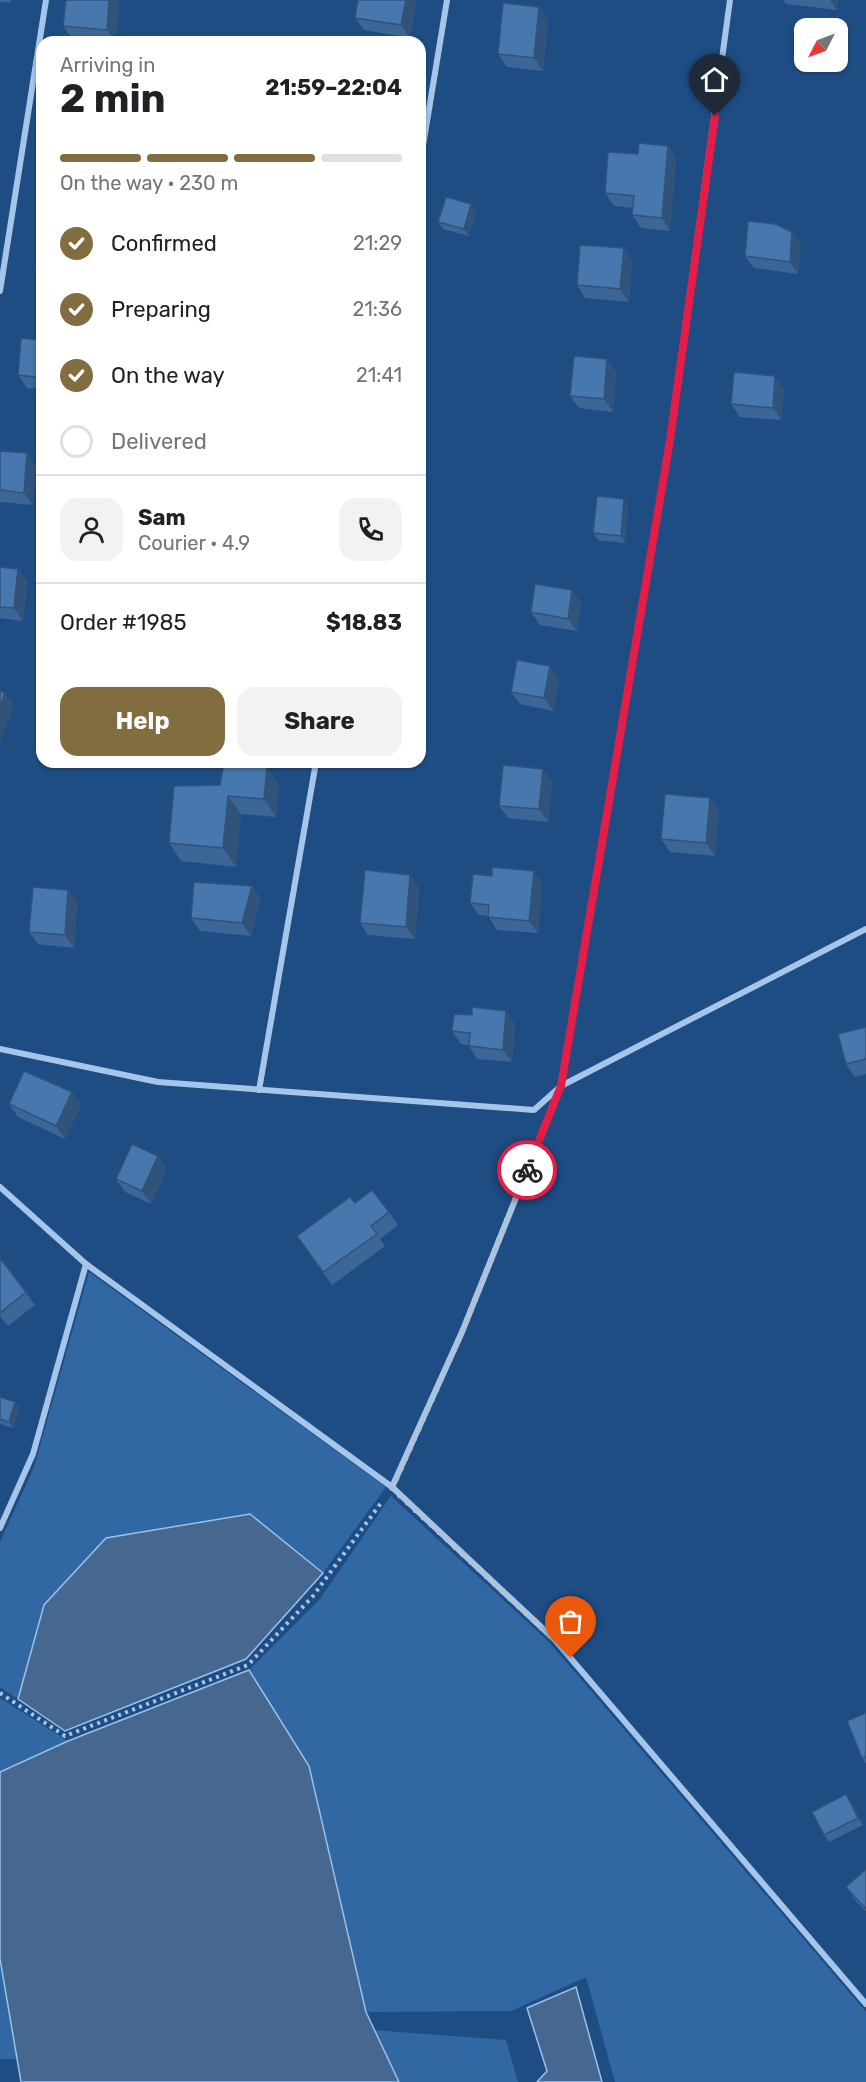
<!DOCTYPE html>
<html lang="en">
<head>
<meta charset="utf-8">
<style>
  body { margin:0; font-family:Rubik,sans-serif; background:#f2f2f2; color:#202124; height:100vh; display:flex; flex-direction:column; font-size:22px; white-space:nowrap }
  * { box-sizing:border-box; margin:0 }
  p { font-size:20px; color:#757577 }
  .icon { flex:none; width:33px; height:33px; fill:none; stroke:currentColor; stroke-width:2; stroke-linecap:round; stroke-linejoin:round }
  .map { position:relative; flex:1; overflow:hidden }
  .sheet { position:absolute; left:36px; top:36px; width:390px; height:732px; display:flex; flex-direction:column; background:#fff; border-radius:18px; box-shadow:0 2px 4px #0004 }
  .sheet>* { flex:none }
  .needle { width:39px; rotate:228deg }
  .buttons { position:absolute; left:794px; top:18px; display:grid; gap:12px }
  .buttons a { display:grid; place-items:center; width:54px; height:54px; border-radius:12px; background:#fff; box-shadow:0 2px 4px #0004; font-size:30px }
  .pin { position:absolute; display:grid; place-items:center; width:51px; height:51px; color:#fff; margin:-62px -26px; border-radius:50% 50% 50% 0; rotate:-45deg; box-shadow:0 0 6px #0007 }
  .pin .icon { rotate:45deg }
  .courier { position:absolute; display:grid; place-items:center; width:60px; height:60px; margin:-30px; border:4px solid #e11d48; border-radius:50%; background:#fff; color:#222; box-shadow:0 2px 8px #0007 }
  .overview em { font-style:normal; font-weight:700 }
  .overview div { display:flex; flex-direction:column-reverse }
  .overview { display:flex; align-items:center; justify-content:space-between; height:102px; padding:0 24px }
  h1 { font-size:39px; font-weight:700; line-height:45px }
  .bar { display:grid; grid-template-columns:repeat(4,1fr); gap:9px 6px; align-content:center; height:72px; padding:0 24px }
  .bar i { height:8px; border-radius:4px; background:#e0e0e0 }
  .bar .selected { background:#826d41 }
  .bar p { grid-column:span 4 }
  .line { display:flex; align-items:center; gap:15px; padding:0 24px; border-top:2px solid #e0e0e0 }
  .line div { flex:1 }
  .round { display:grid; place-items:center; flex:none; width:63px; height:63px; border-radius:18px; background:#f2f2f2 }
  ol { padding:0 24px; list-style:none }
  li { display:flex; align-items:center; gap:18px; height:66px }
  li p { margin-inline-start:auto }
  li .icon { padding:6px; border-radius:50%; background:#826d41; color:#fff; stroke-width:4 }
  li:last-child { color:#757577 }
  li i { width:33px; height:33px; border:3px solid #e0e0e0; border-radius:50% }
  .button { display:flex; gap:12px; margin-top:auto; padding:12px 24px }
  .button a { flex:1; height:69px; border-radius:18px; background:#826d41; color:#fff; font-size:24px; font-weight:700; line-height:69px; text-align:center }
  .button a+a { background:#f2f2f2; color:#202124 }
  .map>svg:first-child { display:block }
  .green { fill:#3167a2 }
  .water { fill:#466890; stroke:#98c1ec; stroke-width:1.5 }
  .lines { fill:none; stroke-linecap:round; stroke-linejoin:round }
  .path { stroke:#a5c6ea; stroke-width:4; stroke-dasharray:3 4.5; stroke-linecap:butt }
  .minor { stroke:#a5c6ea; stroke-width:6 }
  .wall { fill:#3c6695 }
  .shaded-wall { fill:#315379 }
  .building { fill:#4677ad; stroke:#315379; stroke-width:1.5 }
  .done { stroke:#b0c1d4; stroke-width:6; stroke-dasharray:0 10.8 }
  .route { stroke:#e11d48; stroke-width:8 }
</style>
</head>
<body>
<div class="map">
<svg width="866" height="2082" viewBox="0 0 866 2082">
  <rect width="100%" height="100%" fill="#1e4d84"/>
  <g class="green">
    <path d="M 89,1272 L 386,1487 L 323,1573 L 250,1514 L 106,1538 L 26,1670 L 18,1699 L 0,1687 L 0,1542 L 34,1467 Z"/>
    <path d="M 391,1496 L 550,1643 L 866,2012 L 866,2082 L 615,2082 L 586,1977 L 511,2011 L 366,2012 L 309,1766 L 249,1670 L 320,1599 Z"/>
    <path d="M 0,1698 L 68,1741 L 0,1772 Z"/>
    <path d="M 0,1959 L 18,2059 L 0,2059 Z"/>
    <path d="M 372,2030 L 506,2040 L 518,2082 L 397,2082 Z"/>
  </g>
  <g class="water">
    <path d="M 250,1514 L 323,1573 L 246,1659 L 65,1731 L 18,1699 L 44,1605 L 106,1538 Z"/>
    <path d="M 249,1670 L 309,1766 L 366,2012 L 399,2082 L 21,2082 L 0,1959 L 0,1772 L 68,1741 Z"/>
    <path d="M 576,1987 L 602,2082 L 537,2082 L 547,2071 L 527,2008 Z"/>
  </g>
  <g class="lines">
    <path class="path" d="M 0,1693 L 65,1736 L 248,1665 L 313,1596 L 381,1503"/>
    <g class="minor">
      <path d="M 420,164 L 447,0"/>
      <path d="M 0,291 L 46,0"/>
      <path d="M 0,1049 L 158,1082 L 534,1110 L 561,1086 L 866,929"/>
      <path d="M 259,1090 L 316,762"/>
      <path d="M 0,1187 L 86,1264 L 392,1487 L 555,1640 L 866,2004"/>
      <path d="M 392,1487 L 462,1332 L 561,1086 L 670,440 L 730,0"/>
      <path d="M 0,1528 L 33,1454 L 86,1264"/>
    </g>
  </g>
  <g class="wall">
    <path d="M 0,0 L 10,0 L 10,3 L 0,2 Z"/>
    <path d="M 66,0 L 119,0 L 116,42 L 72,39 L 63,26 Z"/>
    <path d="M 358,0 L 417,0 L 410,38 L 364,30 L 355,18 Z"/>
    <path d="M 783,0 L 838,0 L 837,10 L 786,4 Z"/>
    <path d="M 548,20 L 543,71 L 507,67 L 498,54 Z"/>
    <path d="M 668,146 L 676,159 L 670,231 L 641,228 L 632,215 L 633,208 L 614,206 L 605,193 L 638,154 Z"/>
    <path d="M 476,210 L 469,236 L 443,229 L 438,222 Z"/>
    <path d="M 42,238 L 42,279 L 36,270 Z"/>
    <path d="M 801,244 L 798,274 L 754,268 L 745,256 Z"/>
    <path d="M 632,261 L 629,302 L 585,298 L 577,285 Z"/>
    <path d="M 42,340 L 42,389 L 27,388 L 18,375 Z"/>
    <path d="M 616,372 L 613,412 L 579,408 L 570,396 Z"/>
    <path d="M 784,389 L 781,420 L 740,417 L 731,404 Z"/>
    <path d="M 0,451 L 27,453 L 36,466 L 33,505 L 0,502 Z"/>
    <path d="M 628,505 L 625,543 L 598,540 L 593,533 Z"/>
    <path d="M 0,567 L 18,569 L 27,582 L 23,621 L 0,618 Z"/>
    <path d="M 581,602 L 577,631 L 540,625 L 531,612 Z"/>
    <path d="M 559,679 L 553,711 L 520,704 L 511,692 Z"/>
    <path d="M 267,767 L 279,785 L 276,817 L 241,814 L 236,867 L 181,861 L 169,843 L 220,785 Z"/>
    <path d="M 552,782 L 548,822 L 508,818 L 499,806 Z"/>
    <path d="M 710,798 L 719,811 L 715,856 L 670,852 L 661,839 Z"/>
    <path d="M 410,875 L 419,888 L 415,939 L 368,935 L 360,923 Z"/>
    <path d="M 492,876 L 542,884 L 538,933 L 497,930 L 488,916 L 479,915 L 470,903 Z"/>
    <path d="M 261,898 L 251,936 L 200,931 L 191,918 Z"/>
    <path d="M 77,903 L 74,948 L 38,944 L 29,932 Z"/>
    <path d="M 515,1023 L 512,1062 L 477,1059 L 469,1046 L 469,1045 L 461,1044 L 452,1031 Z"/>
    <path d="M 866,1027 L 866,1074 L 855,1077 L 846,1064 Z"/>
    <path d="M 72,1092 L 81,1105 L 65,1139 L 18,1117 L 9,1104 Z"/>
    <path d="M 167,1168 L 151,1204 L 125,1192 L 116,1179 Z"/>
    <path d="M 355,1203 L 389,1212 L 398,1225 L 380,1239 L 385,1246 L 332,1285 L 297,1236 Z"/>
    <path d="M 0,1258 L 35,1305 L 8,1326 L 0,1316 Z"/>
    <path d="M 0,1397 L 20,1408 L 13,1428 L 0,1424 Z"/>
    <path d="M 866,1713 L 866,1764 L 862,1758 Z"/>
    <path d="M 851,1801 L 863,1825 L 829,1842 L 824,1835 Z"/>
    <path d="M 866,1869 L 866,1912 L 855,1900 L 846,1887 Z"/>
  </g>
  <g class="shaded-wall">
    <path d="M 109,0 L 119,0 L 116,42 L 107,30 Z"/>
    <path d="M 406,0 L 417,0 L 410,38 L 401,25 Z"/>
    <path d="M 830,0 L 838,0 L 837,10 Z"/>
    <path d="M 539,7 L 548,20 L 543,71 L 534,58 Z"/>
    <path d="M 668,146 L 676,159 L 670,231 L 662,218 Z"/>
    <path d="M 471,204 L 476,210 L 469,236 L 464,229 Z"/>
    <path d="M 792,232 L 801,244 L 798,274 L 790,262 Z"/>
    <path d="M 624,248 L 632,261 L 629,302 L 620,289 Z"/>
    <path d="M 607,359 L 616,372 L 613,412 L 604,399 Z"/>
    <path d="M 775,376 L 784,389 L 781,420 L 773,408 Z"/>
    <path d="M 27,453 L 36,466 L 33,505 L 24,493 Z"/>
    <path d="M 624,499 L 628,505 L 625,543 L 621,536 Z"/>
    <path d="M 18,569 L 27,582 L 23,621 L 14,608 Z"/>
    <path d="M 572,590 L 581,602 L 577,631 L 568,619 Z"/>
    <path d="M 550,666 L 559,679 L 553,711 L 544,698 Z"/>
    <path d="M 5,693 L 14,705 L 0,744 L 0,707 Z"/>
    <path d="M 267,767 L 279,785 L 276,817 L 264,799 Z"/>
    <path d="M 543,769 L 552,782 L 548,822 L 539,809 Z"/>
    <path d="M 228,796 L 241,814 L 236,867 L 223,848 Z"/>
    <path d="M 710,798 L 719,811 L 715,856 L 706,843 Z"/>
    <path d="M 534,871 L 542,884 L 538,933 L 529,921 Z"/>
    <path d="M 410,875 L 419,888 L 415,939 L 406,927 Z"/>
    <path d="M 252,886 L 261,898 L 251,936 L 242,923 Z"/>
    <path d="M 68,890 L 77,903 L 74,948 L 65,935 Z"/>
    <path d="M 506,1011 L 515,1023 L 512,1062 L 503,1050 Z"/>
    <path d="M 72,1092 L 81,1105 L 65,1139 L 56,1126 Z"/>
    <path d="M 158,1156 L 167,1168 L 151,1204 L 142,1191 Z"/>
    <path d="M 15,1402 L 20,1408 L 13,1428 L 9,1422 Z"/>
    <path d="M 846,1794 L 851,1801 L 863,1825 L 858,1818 Z"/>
  </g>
  <g class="building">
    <path d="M 66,0 L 109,0 L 107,30 L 63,26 Z"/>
    <path d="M 358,0 L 406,0 L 401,25 L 355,18 Z"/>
    <path d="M 503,3 L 539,7 L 534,58 L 498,54 Z"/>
    <path d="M 639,143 L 668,146 L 662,218 L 632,215 L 634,196 L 605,193 L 608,152 L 638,154 Z"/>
    <path d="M 446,197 L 471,204 L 464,229 L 438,222 Z"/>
    <path d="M 748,221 L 775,224 L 792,232 L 790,262 L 745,256 Z"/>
    <path d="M 38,238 L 42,238 L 42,271 L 36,270 Z"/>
    <path d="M 580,245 L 624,248 L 620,289 L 577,285 Z"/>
    <path d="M 21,338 L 42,340 L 42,378 L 18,375 Z"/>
    <path d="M 574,356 L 607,359 L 604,399 L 570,396 Z"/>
    <path d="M 734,372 L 775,376 L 773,408 L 731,404 Z"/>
    <path d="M 0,451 L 27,453 L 24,493 L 0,490 Z"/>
    <path d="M 597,496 L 624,499 L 621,536 L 593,533 Z"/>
    <path d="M 0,567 L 18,569 L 14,608 L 0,607 Z"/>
    <path d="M 535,584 L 572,590 L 568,619 L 531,612 Z"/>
    <path d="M 517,660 L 550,666 L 544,698 L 511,692 Z"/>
    <path d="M 0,691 L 5,693 L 0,707 Z"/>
    <path d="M 224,763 L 267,767 L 264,799 L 228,796 L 223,848 L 169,843 L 174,786 L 220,785 Z"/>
    <path d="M 503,765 L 543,769 L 539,809 L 499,806 Z"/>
    <path d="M 665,794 L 710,798 L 706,843 L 661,839 Z"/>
    <path d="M 492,867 L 534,871 L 529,921 L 488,917 L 489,905 L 470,903 L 473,874 L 492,876 Z"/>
    <path d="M 365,870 L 410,875 L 406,927 L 360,923 Z"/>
    <path d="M 194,882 L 252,886 L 242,923 L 191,918 Z"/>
    <path d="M 33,887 L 68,890 L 65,935 L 29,932 Z"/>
    <path d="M 472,1007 L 506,1011 L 503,1050 L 469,1046 L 470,1033 L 452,1031 L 454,1014 L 472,1015 Z"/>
    <path d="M 866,1027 L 866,1059 L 846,1064 L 838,1034 Z"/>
    <path d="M 24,1071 L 72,1092 L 56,1126 L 9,1104 Z"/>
    <path d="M 132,1144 L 158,1156 L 142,1191 L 116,1179 Z"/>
    <path d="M 372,1190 L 389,1212 L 371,1226 L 377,1234 L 323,1272 L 297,1236 L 350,1197 L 355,1203 Z"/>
    <path d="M 0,1258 L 26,1292 L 0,1313 Z"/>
    <path d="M 0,1397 L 15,1402 L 9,1422 L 0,1419 Z"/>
    <path d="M 866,1713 L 866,1757 L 862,1758 L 847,1721 Z"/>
    <path d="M 846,1794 L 858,1818 L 824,1835 L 812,1812 Z"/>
    <path d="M 866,1869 L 866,1909 L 846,1887 Z"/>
  </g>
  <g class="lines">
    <path class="done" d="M 527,1170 L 462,1332 L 392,1488 L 555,1640 L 571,1658"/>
    <path class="route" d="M 527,1170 L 561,1086 L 670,440 L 715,116"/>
  </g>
</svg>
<div class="buttons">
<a><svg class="needle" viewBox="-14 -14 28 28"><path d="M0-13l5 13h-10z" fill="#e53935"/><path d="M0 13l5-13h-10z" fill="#757577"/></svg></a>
</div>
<div class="pin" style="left:571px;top:1658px;background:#ea580c"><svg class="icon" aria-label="bag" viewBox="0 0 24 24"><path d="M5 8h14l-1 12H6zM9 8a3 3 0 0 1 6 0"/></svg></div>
<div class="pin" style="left:715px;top:116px;background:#1f2937"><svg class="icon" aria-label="home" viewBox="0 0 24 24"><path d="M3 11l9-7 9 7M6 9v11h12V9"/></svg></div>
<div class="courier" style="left:527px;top:1170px"><svg class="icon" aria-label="bike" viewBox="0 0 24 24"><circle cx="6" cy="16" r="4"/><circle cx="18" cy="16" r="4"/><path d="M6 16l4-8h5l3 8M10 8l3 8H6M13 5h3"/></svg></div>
<section class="sheet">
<div class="overview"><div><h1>2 min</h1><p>Arriving in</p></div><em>21:59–22:04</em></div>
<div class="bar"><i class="selected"></i><i class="selected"></i><i class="selected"></i><i></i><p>On the way · 230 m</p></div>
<ol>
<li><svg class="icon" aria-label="check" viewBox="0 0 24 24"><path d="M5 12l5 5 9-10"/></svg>Confirmed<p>21:29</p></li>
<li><svg class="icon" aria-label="check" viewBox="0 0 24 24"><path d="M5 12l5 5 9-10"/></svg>Preparing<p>21:36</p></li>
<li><svg class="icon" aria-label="check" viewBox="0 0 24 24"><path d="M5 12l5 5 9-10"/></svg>On the way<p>21:41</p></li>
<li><i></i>Delivered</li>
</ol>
<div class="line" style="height:108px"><a class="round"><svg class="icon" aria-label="person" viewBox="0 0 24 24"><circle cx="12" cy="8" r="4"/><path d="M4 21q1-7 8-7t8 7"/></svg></a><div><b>Sam</b><p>Courier · 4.9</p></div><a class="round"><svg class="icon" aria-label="phone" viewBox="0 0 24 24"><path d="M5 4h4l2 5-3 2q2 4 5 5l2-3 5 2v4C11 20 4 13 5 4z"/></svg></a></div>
<div class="line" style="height:78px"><div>Order #1985</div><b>$18.83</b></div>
<div class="button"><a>Help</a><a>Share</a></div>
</section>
</div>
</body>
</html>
